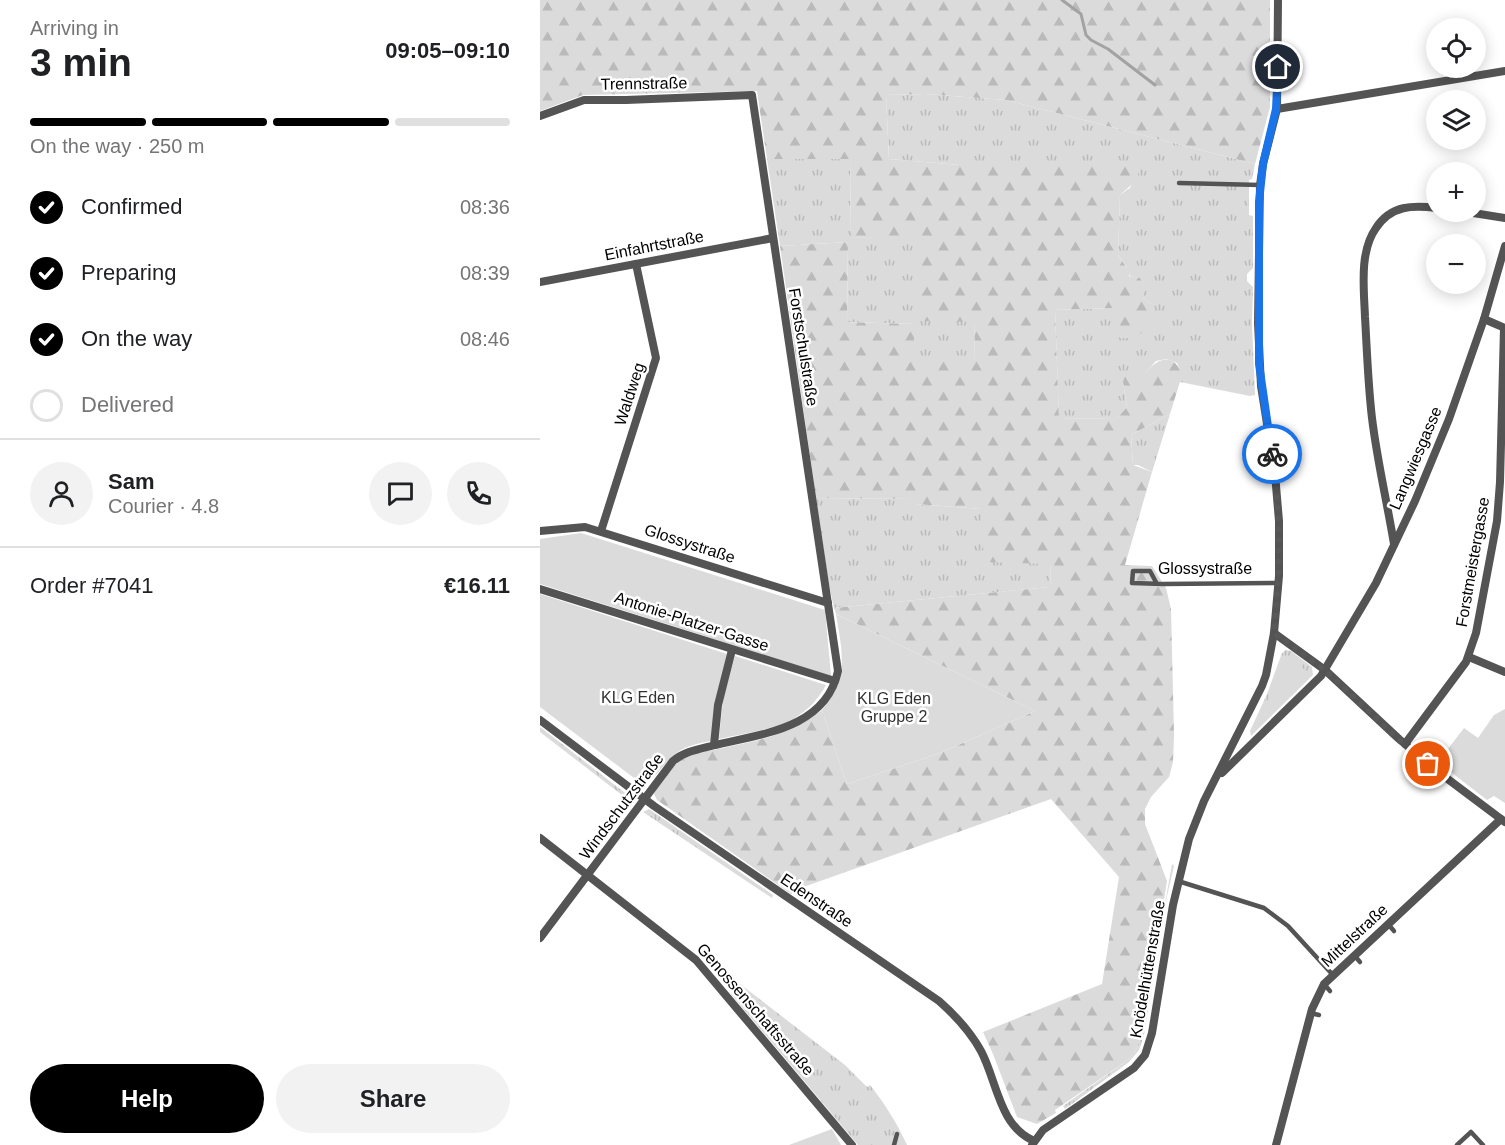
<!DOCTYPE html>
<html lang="en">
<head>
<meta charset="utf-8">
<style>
  body { margin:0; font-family:Helvetica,sans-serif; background:#f2f2f2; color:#202124; height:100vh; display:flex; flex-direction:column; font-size:22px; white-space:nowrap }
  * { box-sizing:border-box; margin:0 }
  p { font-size:20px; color:#757577 }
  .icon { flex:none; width:33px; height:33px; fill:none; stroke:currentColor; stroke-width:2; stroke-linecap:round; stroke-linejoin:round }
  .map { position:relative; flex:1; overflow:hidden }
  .details { display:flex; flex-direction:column; background:#fff; width:540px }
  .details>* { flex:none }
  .fabs { position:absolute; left:886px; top:18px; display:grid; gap:12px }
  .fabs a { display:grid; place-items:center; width:60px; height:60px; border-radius:50%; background:#fff; box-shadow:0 3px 15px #0003; font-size:30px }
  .pin { position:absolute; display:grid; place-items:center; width:51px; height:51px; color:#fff; margin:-26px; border:3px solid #fff; border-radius:50%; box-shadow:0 2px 6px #0007 }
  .courier { position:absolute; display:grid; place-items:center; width:60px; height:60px; margin:-30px; border:4px solid #1a73e8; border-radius:50%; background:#fff; color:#222; box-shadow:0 2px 8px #0007 }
  .head em { font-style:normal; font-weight:700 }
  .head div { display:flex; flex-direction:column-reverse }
  .head { display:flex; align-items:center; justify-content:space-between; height:102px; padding:0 30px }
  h1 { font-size:39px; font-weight:700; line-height:45px }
  .bar { display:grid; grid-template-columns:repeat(4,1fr); gap:9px 6px; align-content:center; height:72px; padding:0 30px }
  .bar i { height:8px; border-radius:4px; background:#e0e0e0 }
  .bar .selected { background:#000 }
  .bar p { grid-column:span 4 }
  .line { display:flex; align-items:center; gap:15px; padding:0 30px; border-top:2px solid #e0e0e0 }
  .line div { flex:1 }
  .round { display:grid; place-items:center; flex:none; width:63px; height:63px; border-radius:32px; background:#f2f2f2 }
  ol { padding:0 30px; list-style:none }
  li { display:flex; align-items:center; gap:18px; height:66px }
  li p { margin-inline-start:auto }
  li .icon { padding:6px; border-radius:50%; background:#000; color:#fff; stroke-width:4 }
  li:last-child { color:#757577 }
  li i { width:33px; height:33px; border:3px solid #e0e0e0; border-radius:50% }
  .button { display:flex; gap:12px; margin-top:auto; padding:12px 30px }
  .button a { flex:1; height:69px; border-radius:36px; background:#000; color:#fff; font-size:24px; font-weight:700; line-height:69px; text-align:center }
  .button a+a { background:#f2f2f2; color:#202124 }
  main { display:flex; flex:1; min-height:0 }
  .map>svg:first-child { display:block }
  .grass { fill:url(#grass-tufts) }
  .forest { fill:url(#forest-firs) }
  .green { fill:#dbdbdb }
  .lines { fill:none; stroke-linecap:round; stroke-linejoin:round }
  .stream { stroke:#a2a2a2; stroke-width:3 }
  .lane { stroke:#545454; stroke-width:4.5 }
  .street { stroke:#545454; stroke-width:8 }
  .done { stroke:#595959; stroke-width:6; stroke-dasharray:0 10.8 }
  .route { stroke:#1a73e8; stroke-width:8 }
  .labels { text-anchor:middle; stroke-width:5; stroke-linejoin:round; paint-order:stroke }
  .street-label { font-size:16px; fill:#000; stroke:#fff }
  .park-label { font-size:16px; fill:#323232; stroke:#fff }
</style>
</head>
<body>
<main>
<section class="details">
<div class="head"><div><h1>3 min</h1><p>Arriving in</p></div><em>09:05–09:10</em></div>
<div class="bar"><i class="selected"></i><i class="selected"></i><i class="selected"></i><i></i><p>On the way · 250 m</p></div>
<ol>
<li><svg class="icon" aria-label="check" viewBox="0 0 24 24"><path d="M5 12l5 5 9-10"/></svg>Confirmed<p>08:36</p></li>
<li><svg class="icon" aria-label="check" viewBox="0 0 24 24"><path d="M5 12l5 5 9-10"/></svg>Preparing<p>08:39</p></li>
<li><svg class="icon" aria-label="check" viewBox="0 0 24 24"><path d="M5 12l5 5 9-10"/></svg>On the way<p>08:46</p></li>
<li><i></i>Delivered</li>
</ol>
<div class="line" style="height:108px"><a class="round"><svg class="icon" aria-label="person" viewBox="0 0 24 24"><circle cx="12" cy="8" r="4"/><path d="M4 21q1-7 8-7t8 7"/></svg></a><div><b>Sam</b><p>Courier · 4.8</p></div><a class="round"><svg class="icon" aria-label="chat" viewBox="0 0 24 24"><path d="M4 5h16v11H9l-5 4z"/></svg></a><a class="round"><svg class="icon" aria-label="phone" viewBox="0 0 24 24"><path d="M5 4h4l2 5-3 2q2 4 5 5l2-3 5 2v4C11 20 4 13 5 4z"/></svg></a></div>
<div class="line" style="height:78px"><div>Order #7041</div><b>€16.11</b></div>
<div class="button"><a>Help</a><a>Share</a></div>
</section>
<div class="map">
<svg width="965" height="1145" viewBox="0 0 965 1145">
  <defs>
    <pattern id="grass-tufts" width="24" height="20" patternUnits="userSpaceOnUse" patternTransform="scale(1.5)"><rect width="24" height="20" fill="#dbdbdb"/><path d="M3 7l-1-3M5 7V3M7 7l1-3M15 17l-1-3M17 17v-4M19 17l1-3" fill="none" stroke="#bababa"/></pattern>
    <pattern id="forest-firs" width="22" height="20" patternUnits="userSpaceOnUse" patternTransform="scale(1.5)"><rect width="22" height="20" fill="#dbdbdb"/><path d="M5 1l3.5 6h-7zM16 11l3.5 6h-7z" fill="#bababa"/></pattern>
  </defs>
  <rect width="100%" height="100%" fill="#fff"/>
  <g class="grass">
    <path d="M 385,94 L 466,100 L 715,164 L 712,179 L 709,180 L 709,215 L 713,216 L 713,268 L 707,274 L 707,281 L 713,287 L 712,324 L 715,395 L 710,396 L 640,382 L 642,372 L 637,363 L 626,359 L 616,361 L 606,372 L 583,382 L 587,407 L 577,418 L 519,419 L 515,310 L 577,308 L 577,337 L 592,338 L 611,304 L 603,298 L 603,284 L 599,278 L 590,276 L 586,266 L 578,255 L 580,195 L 590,188 L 600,165 L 420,165 L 349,159 L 346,95 Z"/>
    <path d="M 227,159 L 310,159 L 311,237 L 378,239 L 378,320 L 435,321 L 434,362 L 374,362 L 374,324 L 307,322 L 308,242 L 240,246 Z"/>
    <path d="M 630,414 L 612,472 L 598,465 L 593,465 L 591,435 Z"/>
    <path d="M 276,498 L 376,499 L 376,504 L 441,509 L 511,563 L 510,587 L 294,608 L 289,585 Z"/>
    <path d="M 746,650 L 751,651 L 772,667 L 773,675 L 711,736 L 710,731 L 727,694 L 742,653 Z"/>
    <path d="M 0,727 L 93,799 L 91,802 L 0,732 Z"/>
    <path d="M 109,809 L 233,895 L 232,898 L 103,812 Z"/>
    <path d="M 632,864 L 634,866 L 627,896 L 604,1035 L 599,1050 L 589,1062 L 525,1109 L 523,1106 L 588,1060 L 597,1048 L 603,1029 Z"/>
    <path d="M 200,984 L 305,1065 L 327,1087 L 330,1085 C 345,1104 357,1123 367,1145 L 318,1145 L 191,994 Z"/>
  </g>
  <path class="forest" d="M 0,0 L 730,0 L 730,107 L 715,164 L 466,100 L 385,94 L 346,95 L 349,159 L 420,165 L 600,165 L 597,180 L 580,195 L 578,255 L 589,271 L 589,276 L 600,278 L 603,284 L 603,298 L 615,307 C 616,319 605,334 592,338 C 588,339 581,337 577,337 L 577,308 L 515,310 L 519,419 L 577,418 L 587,407 L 583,382 L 586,372 L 606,372 C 619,358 630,353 643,372 L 630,414 L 591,435 L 593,465 L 612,472 L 585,565 L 612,566 L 626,588 L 631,609 L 634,735 L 633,762 L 629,777 L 611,797 L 605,809 L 605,824 L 627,881 L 603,1029 L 597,1048 L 588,1060 L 515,1110 L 516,1113 L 497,1124 L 477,1117 L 453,1054 L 443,1032 L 562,984 L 579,877 L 511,799 L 255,890 L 251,894 L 117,800 L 114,794 C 118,781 134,763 147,756 C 156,752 169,751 178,749 C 216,741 252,735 282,710 L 307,784 L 400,753 L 495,711 L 296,614 L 294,608 L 510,587 L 511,564 L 444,562 L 441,509 L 376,504 L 375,499 L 276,498 L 240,246 L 308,242 L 307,322 L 374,324 L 374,362 L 434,362 L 435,322 L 378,321 L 378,240 L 311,237 L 310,159 L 227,159 L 217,91 L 43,95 L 0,111 Z"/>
  <g class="green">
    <path d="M 41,533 L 285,610 L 291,676 L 0,584 L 0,539 Z"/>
    <path d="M 0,594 L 187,654 L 171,741 C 160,743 148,745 138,752 C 126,759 114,783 102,784 L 0,707 Z"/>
    <path d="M 296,614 L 495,711 L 400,753 L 307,784 L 282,710 C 310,678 302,652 296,614 Z"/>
    <path d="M 195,656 L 286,685 C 262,729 223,729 179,739 L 183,699 Z"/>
    <path d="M 748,658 L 768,672 L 767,675 L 718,727 L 716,725 L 718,721 Z"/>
    <path d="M 965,709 L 965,803 L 954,796 L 947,800 L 898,762 L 924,728 L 938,738 L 954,715 Z"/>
    <path d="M 292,1129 L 301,1145 L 249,1145 Z"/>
  </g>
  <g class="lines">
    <path class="stream" d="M 522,0 L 541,14 L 546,35 L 551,40 L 568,49 L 615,85"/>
    <g class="lane">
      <path d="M 639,183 L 720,185"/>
      <path d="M 617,584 L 610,571 L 593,571 L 592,583 L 623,584 L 739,583"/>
      <path d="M 638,881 L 724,908 L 748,926 L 792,974"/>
      <path d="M 848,924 L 854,931"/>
      <path d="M 814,955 L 820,962"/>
      <path d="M 784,984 L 790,991"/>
      <path d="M 770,1013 L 779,1015"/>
      <path d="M 354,1145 L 357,1134"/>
      <path d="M 917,1145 L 931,1132 L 943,1145"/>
    </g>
    <g class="street">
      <path d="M 737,109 L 965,71"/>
      <path d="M 0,116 L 44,100 L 86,100 L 212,95 L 298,671 C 286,728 222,734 175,745 C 160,749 145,751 133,761 L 0,938"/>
      <path d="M 927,212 L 965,218"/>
      <path d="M 0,282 L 233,238"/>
      <path d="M 944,319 L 965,328"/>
      <path d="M 0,531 L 45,527 L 288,603"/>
      <path d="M 61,531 L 116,358 L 96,264"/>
      <path d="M 854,544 C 847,502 837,460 832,418 C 828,384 827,351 825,317 C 824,289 819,252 836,228 C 851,205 873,205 897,208"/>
      <path d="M 0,589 L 295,681"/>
      <path d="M 734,633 L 785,670 L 859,739 L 901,774 L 965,822"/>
      <path d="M 929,657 L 965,672"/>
      <path d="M 0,720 L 114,806 L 399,1001 C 416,1016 430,1031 441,1051 C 457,1081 459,1126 494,1141"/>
      <path d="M 865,744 L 926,662 L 936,633 L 957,521 L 960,482 L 964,328"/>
      <path d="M 174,745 L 178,705 L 192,650"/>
      <path d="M 682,773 L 781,676 L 836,583 L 875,501 L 909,419 L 944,319 L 965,246"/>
      <path d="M 0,838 L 156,960 L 312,1145"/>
      <path d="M 492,1145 L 503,1130 L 594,1068 L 605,1055 L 612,1033 L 633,905 L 649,839 L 664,801 L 722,686 L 726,675 L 734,633 L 739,576 L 739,521 L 735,474 L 721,386 L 718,323 L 720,185 L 723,164 L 737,109 L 738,0"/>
      <path d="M 736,1145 L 772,1009 L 784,984 L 961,819"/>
    </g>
  </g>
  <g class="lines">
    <path class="done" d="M 732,454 C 741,514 740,573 734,633 L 785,670 L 858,739 L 888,764"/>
    <path class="route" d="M 732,454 L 719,364 L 719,202 L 723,164 L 736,109 L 738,67"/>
  </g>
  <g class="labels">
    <g class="street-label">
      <text transform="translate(104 83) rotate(-1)" y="6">Trennstraße</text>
      <text transform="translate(114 245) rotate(-11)" y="6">Einfahrtstraße</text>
      <text transform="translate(264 347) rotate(81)" y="6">Forstschulstraße</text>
      <text transform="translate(89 394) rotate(-72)" y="6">Waldweg</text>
      <text transform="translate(875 458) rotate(-67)" y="6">Langwiesgasse</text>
      <text transform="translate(150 543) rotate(18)" y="6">Glossystraße</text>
      <text transform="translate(932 562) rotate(-80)" y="6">Forstmeistergasse</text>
      <text x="665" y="574">Glossystraße</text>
      <text transform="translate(152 621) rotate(18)" y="6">Antonie-Platzer-Gasse</text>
      <text transform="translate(81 806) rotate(-53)" y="6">Windschutzstraße</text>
      <text transform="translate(277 900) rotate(34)" y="6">Edenstraße</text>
      <text transform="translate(814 935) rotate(-43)" y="6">Mittelstraße</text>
      <text transform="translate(607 969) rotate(-80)" y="6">Knödelhüttenstraße</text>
      <text transform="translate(216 1009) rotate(49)" y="6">Genossenschaftsstraße</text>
    </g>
    <g class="park-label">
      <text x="98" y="703">KLG Eden</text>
      <text x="354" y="704">KLG Eden<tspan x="354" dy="18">Gruppe 2</tspan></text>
    </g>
  </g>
</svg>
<div class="fabs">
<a><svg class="icon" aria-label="locate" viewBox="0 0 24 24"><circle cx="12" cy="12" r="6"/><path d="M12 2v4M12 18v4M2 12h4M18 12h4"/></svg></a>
<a><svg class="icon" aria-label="layers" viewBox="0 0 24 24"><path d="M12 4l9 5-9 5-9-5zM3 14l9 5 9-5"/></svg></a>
<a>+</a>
<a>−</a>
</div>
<div class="pin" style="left:888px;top:764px;background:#ea580c"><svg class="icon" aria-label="bag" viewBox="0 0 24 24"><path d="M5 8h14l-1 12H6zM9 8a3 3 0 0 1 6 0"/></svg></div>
<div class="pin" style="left:738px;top:67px;background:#1f2937"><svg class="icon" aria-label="home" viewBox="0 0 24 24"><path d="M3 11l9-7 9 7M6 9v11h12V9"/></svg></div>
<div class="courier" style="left:732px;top:454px"><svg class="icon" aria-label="bike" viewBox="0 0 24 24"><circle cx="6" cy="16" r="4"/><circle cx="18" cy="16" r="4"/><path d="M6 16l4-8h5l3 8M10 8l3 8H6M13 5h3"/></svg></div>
</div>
</main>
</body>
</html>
